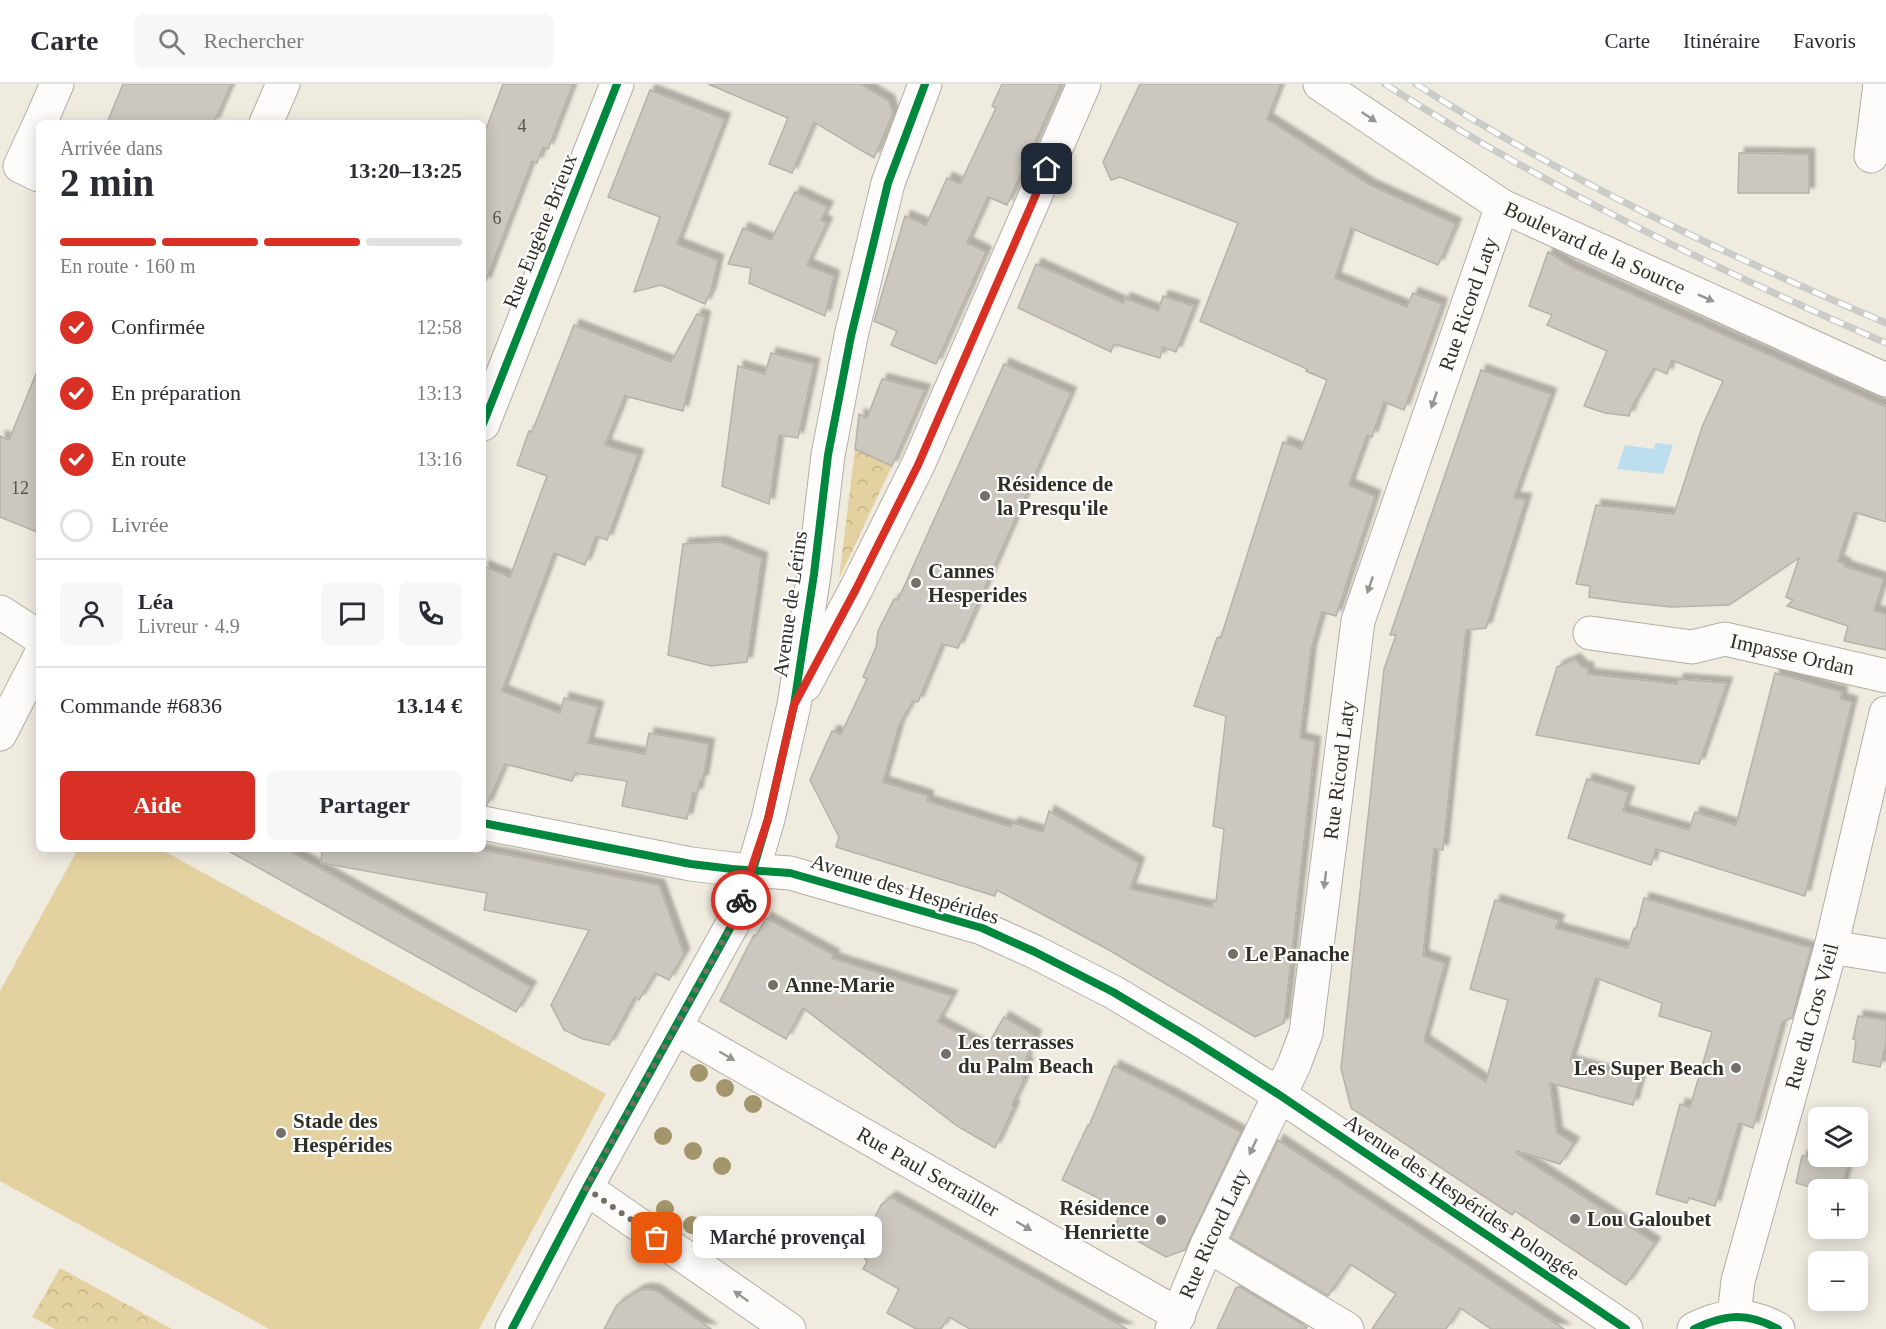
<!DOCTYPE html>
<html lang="fr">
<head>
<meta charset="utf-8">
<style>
  body { margin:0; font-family:"Times New Roman",serif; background:#f7f7f7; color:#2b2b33; height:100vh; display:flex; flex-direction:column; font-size:22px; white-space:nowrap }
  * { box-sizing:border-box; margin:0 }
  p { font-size:20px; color:#7c7c81 }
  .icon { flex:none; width:33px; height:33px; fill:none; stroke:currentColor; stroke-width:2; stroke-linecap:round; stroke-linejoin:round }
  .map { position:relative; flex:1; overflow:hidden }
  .panel { position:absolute; left:36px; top:36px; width:450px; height:732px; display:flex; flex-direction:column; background:#fff; border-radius:9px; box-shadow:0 3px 15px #0003 }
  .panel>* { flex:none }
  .buttons { position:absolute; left:1808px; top:1023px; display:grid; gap:12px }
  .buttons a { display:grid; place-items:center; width:60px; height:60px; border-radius:9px; background:#fff; box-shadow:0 3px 15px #0003; font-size:30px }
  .pin { position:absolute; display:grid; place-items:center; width:51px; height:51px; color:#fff; margin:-26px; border-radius:12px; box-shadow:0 3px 9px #0006 }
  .courier { position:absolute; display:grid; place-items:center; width:60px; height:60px; margin:-30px; border:4px solid #d93025; border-radius:50%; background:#fff; color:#222; box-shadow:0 2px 8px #0007 }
  .bubble { position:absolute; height:42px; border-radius:9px; background:#fff; box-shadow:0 3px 15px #0003; font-size:20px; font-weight:700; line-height:42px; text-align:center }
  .head em { font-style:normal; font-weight:700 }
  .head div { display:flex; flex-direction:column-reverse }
  .head { display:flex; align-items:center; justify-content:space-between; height:102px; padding:0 24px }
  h1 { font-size:39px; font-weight:700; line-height:45px }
  .bar { display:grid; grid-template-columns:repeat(4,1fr); gap:9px 6px; align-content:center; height:72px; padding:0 24px }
  .bar i { height:8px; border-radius:4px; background:#e1e1e2 }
  .bar .selected { background:#d93025 }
  .bar p { grid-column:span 4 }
  .line { display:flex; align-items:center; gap:15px; padding:0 24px; border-top:2px solid #e1e1e2 }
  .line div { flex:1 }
  .round { display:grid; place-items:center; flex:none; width:63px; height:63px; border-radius:9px; background:#f7f7f7 }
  ol { padding:0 24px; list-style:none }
  li { display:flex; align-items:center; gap:18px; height:66px }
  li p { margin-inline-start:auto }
  li .icon { padding:6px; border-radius:50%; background:#d93025; color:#fff; stroke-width:4 }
  li:last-child { color:#7c7c81 }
  li i { width:33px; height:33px; border:3px solid #e1e1e2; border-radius:50% }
  .primary-button { display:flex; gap:12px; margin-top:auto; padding:12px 24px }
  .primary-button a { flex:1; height:69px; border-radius:9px; background:#d93025; color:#fff; font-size:24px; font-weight:700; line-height:69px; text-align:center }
  .primary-button a+a { background:#f7f7f7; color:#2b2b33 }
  header { display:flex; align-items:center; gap:36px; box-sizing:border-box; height:84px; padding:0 30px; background:#fff; border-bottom:2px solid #e1e1e2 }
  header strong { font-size:28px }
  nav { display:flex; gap:33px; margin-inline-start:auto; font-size:21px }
  .search { width:420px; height:54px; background:#f7f7f7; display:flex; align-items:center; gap:15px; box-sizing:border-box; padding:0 21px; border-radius:9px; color:#7c7c81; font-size:22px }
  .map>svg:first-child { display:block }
  .grass { fill:#e3d1a0 }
  .forest { fill:url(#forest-crowns) }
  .water { fill:#bcdeee }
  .building { fill:#ccc8bf; stroke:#b6b2a9; stroke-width:1.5; filter:url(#shadow) }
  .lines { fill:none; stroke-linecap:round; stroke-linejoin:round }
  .minor-casing { stroke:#b2aea5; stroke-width:35 }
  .minor { stroke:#fdfcfa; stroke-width:33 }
  .rail-casing { stroke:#cbcbc7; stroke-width:7 }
  .rail { stroke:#fff; stroke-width:4.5; stroke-dasharray:14; stroke-linecap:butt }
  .cycleway-casing { stroke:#fff; stroke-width:11 }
  .cycleway { stroke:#00873e; stroke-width:8 }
  .tree { fill:#a3956c }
  .oneway { fill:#979590 }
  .done { stroke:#747067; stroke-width:6; stroke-dasharray:0 10.8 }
  .route { stroke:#d93025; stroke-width:8 }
  .poi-dot { fill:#747067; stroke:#fff; stroke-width:2 }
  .labels { text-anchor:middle; stroke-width:4.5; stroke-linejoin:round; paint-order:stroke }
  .number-label { font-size:18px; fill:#58544c }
  .street-label { font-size:21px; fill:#312e26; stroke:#fff }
  .poi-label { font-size:21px; font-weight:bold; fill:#312e26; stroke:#fff; text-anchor:start }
</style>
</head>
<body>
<header>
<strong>Carte</strong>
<div class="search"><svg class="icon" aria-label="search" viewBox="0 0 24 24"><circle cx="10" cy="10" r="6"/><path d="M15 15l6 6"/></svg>Rechercher</div>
<nav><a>Carte</a><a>Itinéraire</a><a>Favoris</a></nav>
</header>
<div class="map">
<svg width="1886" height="1245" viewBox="0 0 1886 1245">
  <defs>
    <pattern id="forest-crowns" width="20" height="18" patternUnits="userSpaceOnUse" patternTransform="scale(1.5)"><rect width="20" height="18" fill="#e3d1a0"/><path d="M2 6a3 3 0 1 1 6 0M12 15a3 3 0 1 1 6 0" fill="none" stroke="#c3b48a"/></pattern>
    <filter id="shadow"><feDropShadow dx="5.5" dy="-5.5" stdDeviation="1.5" flood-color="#0004"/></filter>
  </defs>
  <rect width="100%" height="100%" fill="#f0ebdf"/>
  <path class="grass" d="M 78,765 L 160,765 L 606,1010 L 479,1245 L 269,1245 L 0,1097 L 0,907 Z"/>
  <g class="forest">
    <path d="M 855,365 L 892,382 L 839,495 Z"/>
    <path d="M 60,1184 L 172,1245 L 55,1245 L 32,1233 Z"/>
  </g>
  <path class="water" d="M 1656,359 L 1673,361 L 1663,390 L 1617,385 L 1625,361 L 1653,365 Z"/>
  <g class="building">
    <path d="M 123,0 L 231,0 L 214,39 L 107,39 Z"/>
    <path d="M 503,0 L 573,0 L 548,65 L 543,63 L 537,79 L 532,77 L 485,199 L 483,199 L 483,53 Z"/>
    <path d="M 708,0 L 861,0 L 889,17 L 893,30 L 874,74 L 814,38 L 792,89 L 769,80 L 788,34 Z"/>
    <path d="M 1002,0 L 1061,0 L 1007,121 L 988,113 L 967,159 L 986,168 L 936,280 L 891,261 L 897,247 L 874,237 L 905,132 L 926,141 L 947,94 L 960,100 L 996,24 L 992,22 Z"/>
    <path d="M 1140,0 L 1281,0 L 1267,35 L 1370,101 L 1456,140 L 1438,181 L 1351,144 L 1335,194 L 1407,223 L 1413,209 L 1442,220 L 1404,326 L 1384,318 L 1372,353 L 1367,351 L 1349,401 L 1375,412 L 1336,532 L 1322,528 L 1311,566 L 1300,654 L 1315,658 L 1284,939 L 1255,953 L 1109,866 L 997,806 L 995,812 L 836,763 L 839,753 L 810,696 L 832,647 L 841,650 L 867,595 L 863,593 L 876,563 L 878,547 L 894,515 L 898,516 L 1004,280 L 1071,309 L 958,564 L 942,560 L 918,618 L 913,617 L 899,641 L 883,698 L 928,712 L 927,717 L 1011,743 L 1013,739 L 1043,748 L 1049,727 L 1139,779 L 1130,805 L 1212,823 L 1213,817 L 1216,817 L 1224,745 L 1213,742 L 1226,632 L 1194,622 L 1217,554 L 1221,553 L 1283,358 L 1301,365 L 1327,296 L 1306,287 L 1307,285 L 1200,237 L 1238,139 L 1120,93 L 1111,96 L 1103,78 Z"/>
    <path d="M 650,6 L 725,35 L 677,160 L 718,176 L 711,207 L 705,220 L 661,201 L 634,208 L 660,133 L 608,113 Z"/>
    <path d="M 1739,69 L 1809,70 L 1809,109 L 1738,109 Z"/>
    <path d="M 795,108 L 828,123 L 821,136 L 827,139 L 807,181 L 834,192 L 825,232 L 749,199 L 751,184 L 728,180 L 743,144 L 771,156 Z"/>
    <path d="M 1548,168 L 1572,183 L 1886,323 L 1886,438 L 1854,428 L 1838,477 L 1845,480 L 1844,482 L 1884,495 L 1874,527 L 1886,530 L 1886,566 L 1844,557 L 1848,542 L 1787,522 L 1793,516 L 1786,513 L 1799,474 L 1729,521 L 1671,523 L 1623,518 L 1589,513 L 1590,502 L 1576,500 L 1596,421 L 1674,430 L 1702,343 L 1723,297 L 1672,276 L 1667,290 L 1654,284 L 1632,323 L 1629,332 L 1605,329 L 1584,322 L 1607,267 L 1547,241 L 1552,231 L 1529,222 Z"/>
    <path d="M 1036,180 L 1123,219 L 1125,214 L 1158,227 L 1163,212 L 1194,222 L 1176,268 L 1163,263 L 1160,274 L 1114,260 L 1111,268 L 1018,224 Z"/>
    <path d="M 697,230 L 705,233 L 683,327 L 625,312 L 605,361 L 638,371 L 607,456 L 596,452 L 585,481 L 554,469 L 502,607 L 560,629 L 564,614 L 598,623 L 588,659 L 645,670 L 649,649 L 709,660 L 703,696 L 700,696 L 697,710 L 693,709 L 687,735 L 622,722 L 627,697 L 575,689 L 572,697 L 505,680 L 487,721 L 483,721 L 483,482 L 510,493 L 547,392 L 517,381 L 529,347 L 532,348 L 574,241 L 671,278 Z"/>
    <path d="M 771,269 L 814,280 L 798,354 L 779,351 L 769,420 L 722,402 L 738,282 L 765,290 Z"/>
    <path d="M 38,285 L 39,285 L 39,449 L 0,433 L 0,352 L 9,356 Z"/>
    <path d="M 1481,286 L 1551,310 L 1514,414 L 1526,415 L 1486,544 L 1466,546 L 1443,766 L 1434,765 L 1423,872 L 1445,879 L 1424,957 L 1486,998 L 1508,916 L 1470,905 L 1495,816 L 1559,836 L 1556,844 L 1628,864 L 1634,844 L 1636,845 L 1644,814 L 1811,864 L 1792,934 L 1782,938 L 1753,1044 L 1739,1039 L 1715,1122 L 1689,1114 L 1687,1119 L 1656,1110 L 1680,1020 L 1690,1023 L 1712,948 L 1659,932 L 1662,919 L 1596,894 L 1570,977 L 1640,996 L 1633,1021 L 1550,999 L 1557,1049 L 1574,1059 L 1560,1080 L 1517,1067 L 1516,1069 L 1655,1159 L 1626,1201 L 1515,1127 L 1512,1131 L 1351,1024 L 1341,984 L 1384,585 L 1396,551 L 1390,551 Z"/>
    <path d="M 882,295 L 925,306 L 892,382 L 855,365 L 859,330 L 867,334 Z"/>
    <path d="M 721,458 L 762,474 L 747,578 L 711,582 L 668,571 L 683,460 Z"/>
    <path d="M 1575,575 L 1582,583 L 1588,584 L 1588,590 L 1677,600 L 1678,595 L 1727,599 L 1699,680 L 1536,651 L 1557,583 Z"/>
    <path d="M 1775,589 L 1842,608 L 1841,615 L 1852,618 L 1805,812 L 1656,765 L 1651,781 L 1568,754 L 1587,695 L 1629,708 L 1623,727 L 1689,746 L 1695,728 L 1736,741 Z"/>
    <path d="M 225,765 L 286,765 L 531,903 L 516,928 Z"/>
    <path d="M 322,765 L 477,765 L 659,801 L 684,870 L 669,896 L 655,889 L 639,916 L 635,913 L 609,961 L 583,955 L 564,946 L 551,921 L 589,846 L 484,826 L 487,809 L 321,779 Z"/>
    <path d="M 766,834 L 834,871 L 832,874 L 952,912 L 938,938 L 986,964 L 1004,933 L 1036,952 L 1025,977 L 1028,980 L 1022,994 L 1024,996 L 1012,1021 L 1014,1023 L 995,1064 L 957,1042 L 803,924 L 786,955 L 720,917 L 754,851 L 756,852 Z"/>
    <path d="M 1858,932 L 1886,936 L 1886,960 L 1880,983 L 1853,978 L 1856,956 L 1853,955 Z"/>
    <path d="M 1114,982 L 1171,1010 L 1241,1048 L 1185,1166 L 1166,1173 L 1114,1144 L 1122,1126 L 1062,1096 L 1088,1041 L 1089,1042 Z"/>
    <path d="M 1278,1056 L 1453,1171 L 1564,1245 L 1491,1245 L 1460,1224 L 1446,1245 L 1372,1245 L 1396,1210 L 1350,1180 L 1328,1212 L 1231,1154 Z"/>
    <path d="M 1802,1072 L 1850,1072 L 1841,1106 L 1820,1106 L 1796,1099 Z"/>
    <path d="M 891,1113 L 1127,1245 L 970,1245 L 949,1233 L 941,1245 L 916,1245 L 887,1229 L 899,1205 L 863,1185 L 867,1178 L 852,1156 L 868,1147 L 881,1121 Z"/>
    <path d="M 1240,1203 L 1307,1243 L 1306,1245 L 1217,1245 L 1236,1204 Z"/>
    <path d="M 645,1205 L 655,1206 L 711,1245 L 604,1245 L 617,1221 L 638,1207 Z"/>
  </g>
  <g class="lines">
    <defs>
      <g id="minor">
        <path id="s1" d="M 1320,0 L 1502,122 L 1886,296"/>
        <path d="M 40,39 L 57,0"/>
        <path d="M 266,39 L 283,0"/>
        <path d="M 39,41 L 20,82 L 39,91"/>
        <path d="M 1871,72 L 1880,0"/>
        <path d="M 483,340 L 617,0"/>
        <path d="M 0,528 L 39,553"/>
        <path id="s2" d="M 1590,549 L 1692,563 L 1725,555 L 1886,592"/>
        <path d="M 805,601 L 856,505 L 918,381 L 1084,0"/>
        <path d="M 0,650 L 39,574"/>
        <path d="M 483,739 L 691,780 L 732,785 L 790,789 L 982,844 L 1035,868 L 1113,908 L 1193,956 L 1278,1010 L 1626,1245"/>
        <path d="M 1831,863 L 1886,872"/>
        <path id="s3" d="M 676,944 L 1179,1231"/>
        <path d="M 586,1104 L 789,1245"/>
        <path d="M 1207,1161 L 1347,1245"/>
        <path id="s4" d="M 1734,1232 L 1738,1197 L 1831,863 L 1886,629"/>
        <path d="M 512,1245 L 586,1104 L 733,839 L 753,786 L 768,735 L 794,621 L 814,490 L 828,371 L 851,252 L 888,99 L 925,0"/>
        <path id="s5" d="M 1172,1245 L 1207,1161 L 1294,981 L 1306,949 L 1358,537 L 1502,122"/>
        <path d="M 1694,1245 C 1725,1230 1747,1228 1778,1245"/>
      </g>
    </defs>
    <use href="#minor" class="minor-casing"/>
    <use href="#minor" class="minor"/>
    <defs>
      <g id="rail">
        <path d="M 1385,0 C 1544,102 1713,184 1886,259"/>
        <path d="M 1416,0 C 1564,95 1725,170 1886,239"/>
      </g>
    </defs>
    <use href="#rail" class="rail-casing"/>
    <use href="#rail" class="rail"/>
    <defs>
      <g id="cycleway">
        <path d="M 483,340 L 617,0"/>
        <path d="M 483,739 L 691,780 L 732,785 L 790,789 L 982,844 L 1035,868 L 1113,908 L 1193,956 L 1278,1010 L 1626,1245"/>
        <path d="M 512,1245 L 586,1104 L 733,839 L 753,786 L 768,735 L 794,621 L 814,490 L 828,371 L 851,252 L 888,99 L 925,0"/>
        <path d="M 1694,1245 C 1725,1230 1747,1228 1778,1245"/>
      </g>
    </defs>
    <use href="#cycleway" class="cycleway-casing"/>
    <use href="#cycleway" class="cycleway"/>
  </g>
  <g class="tree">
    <circle cx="699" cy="989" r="9"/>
    <circle cx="725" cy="1004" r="9"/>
    <circle cx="753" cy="1020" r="9"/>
    <circle cx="663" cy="1052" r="9"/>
    <circle cx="693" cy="1067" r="9"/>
    <circle cx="722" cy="1082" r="9"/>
    <circle cx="665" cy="1125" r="9"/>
    <circle cx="692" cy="1141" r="9"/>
  </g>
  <defs><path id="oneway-solid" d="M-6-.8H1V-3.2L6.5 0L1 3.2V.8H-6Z" transform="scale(1.5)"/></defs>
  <g class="oneway">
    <use href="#oneway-solid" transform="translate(1369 33) rotate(34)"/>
    <use href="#oneway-solid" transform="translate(1706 214) rotate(24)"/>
    <use href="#oneway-solid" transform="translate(1434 316) rotate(109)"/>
    <use href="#oneway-solid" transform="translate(1370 501) rotate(109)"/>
    <use href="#oneway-solid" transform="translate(1325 796) rotate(97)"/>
    <use href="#oneway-solid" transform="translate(727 972) rotate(30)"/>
    <use href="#oneway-solid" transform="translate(1253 1063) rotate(115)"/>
    <use href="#oneway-solid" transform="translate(1024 1142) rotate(30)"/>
    <use href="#oneway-solid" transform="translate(741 1212) rotate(-145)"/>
  </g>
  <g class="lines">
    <path class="done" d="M 657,1154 L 586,1104 L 733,839 L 741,816"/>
    <path class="route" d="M 741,816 L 768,735 L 794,621 L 856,505 L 918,381 L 1047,85"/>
  </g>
  <g class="poi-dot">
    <circle cx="985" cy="412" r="6"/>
    <circle cx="916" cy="499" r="6"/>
    <circle cx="1233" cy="870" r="6"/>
    <circle cx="773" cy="901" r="6"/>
    <circle cx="946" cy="970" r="6"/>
    <circle cx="1736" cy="984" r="6"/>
    <circle cx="281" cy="1049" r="6"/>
    <circle cx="1575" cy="1135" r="6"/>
    <circle cx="1161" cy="1136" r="6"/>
  </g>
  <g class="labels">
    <g class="number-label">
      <text x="522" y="48">4</text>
      <text x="497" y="140">6</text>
      <text x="20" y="410">12</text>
    </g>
    <g class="street-label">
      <text transform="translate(540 147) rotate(-68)" y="7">Rue Eugène Brieux</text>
      <text dy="7" stroke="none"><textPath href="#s1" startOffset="321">Boulevard de la Source</textPath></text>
      <text dy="7" stroke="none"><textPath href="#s5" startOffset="1076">Rue Ricord Laty</textPath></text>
      <text transform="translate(790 520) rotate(-82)" y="7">Avenue de Lérins</text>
      <text dy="7" stroke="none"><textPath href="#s2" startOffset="206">Impasse Ordan</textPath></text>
      <text dy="7" stroke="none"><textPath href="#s5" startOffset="590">Rue Ricord Laty</textPath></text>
      <text transform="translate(905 805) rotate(17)" y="7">Avenue des Hespérides</text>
      <text dy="7" stroke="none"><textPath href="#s4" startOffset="310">Rue du Cros Vieil</textPath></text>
      <text dy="7" stroke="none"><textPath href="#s3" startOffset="290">Rue Paul Serrailler</textPath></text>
      <text transform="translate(1462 1113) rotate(34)" y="7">Avenue des Hespérides Polongée</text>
      <text dy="7" stroke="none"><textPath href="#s5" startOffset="104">Rue Ricord Laty</textPath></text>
    </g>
    <g class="poi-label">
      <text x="997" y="407">Résidence de<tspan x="997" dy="24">la Presqu'ile</tspan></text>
      <text x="928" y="494">Cannes<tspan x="928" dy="24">Hesperides</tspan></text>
      <text x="1245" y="877">Le Panache</text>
      <text x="785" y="908">Anne-Marie</text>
      <text x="958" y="965">Les terrasses<tspan x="958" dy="24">du Palm Beach</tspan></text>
      <text x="1724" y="991" text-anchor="end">Les Super Beach</text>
      <text x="293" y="1044">Stade des<tspan x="293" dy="24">Hespérides</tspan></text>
      <text x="1149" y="1131" text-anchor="end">Résidence<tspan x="1149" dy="24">Henriette</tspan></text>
      <text x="1587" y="1142">Lou Galoubet</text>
    </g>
  </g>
</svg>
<div class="buttons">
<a><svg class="icon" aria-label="layers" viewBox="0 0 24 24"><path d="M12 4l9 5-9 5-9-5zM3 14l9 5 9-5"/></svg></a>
<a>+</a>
<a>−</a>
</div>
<div class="pin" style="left:657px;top:1154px;background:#ea580c"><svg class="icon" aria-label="bag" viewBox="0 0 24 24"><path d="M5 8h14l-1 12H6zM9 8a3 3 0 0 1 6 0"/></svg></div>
<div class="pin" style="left:1047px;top:85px;background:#1f2937"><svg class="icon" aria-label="home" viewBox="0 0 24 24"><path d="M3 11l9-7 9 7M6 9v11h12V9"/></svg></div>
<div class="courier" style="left:741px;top:816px"><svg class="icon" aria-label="bike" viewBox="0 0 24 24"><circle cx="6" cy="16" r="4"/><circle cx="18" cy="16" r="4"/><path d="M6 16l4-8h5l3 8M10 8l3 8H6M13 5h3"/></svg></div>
<div class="bubble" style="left:693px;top:1132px;width:189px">Marché provençal</div>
<section class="panel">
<div class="head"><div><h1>2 min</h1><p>Arrivée dans</p></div><em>13:20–13:25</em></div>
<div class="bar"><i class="selected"></i><i class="selected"></i><i class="selected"></i><i></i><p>En route · 160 m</p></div>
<ol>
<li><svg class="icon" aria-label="check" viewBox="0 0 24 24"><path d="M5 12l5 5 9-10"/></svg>Confirmée<p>12:58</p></li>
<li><svg class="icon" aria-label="check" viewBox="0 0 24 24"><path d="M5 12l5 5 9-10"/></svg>En préparation<p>13:13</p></li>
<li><svg class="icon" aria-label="check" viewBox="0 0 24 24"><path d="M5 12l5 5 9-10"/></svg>En route<p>13:16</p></li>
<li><i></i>Livrée</li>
</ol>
<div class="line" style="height:108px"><a class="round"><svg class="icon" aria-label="person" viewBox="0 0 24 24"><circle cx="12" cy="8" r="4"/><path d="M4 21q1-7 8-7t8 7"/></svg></a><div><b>Léa</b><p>Livreur · 4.9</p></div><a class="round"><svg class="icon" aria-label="chat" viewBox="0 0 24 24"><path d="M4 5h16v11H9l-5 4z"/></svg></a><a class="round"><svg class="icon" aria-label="phone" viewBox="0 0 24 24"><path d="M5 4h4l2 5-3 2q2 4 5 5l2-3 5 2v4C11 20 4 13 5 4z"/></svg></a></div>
<div class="line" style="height:78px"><div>Commande #6836</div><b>13.14 €</b></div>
<div class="primary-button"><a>Aide</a><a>Partager</a></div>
</section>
</div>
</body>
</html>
